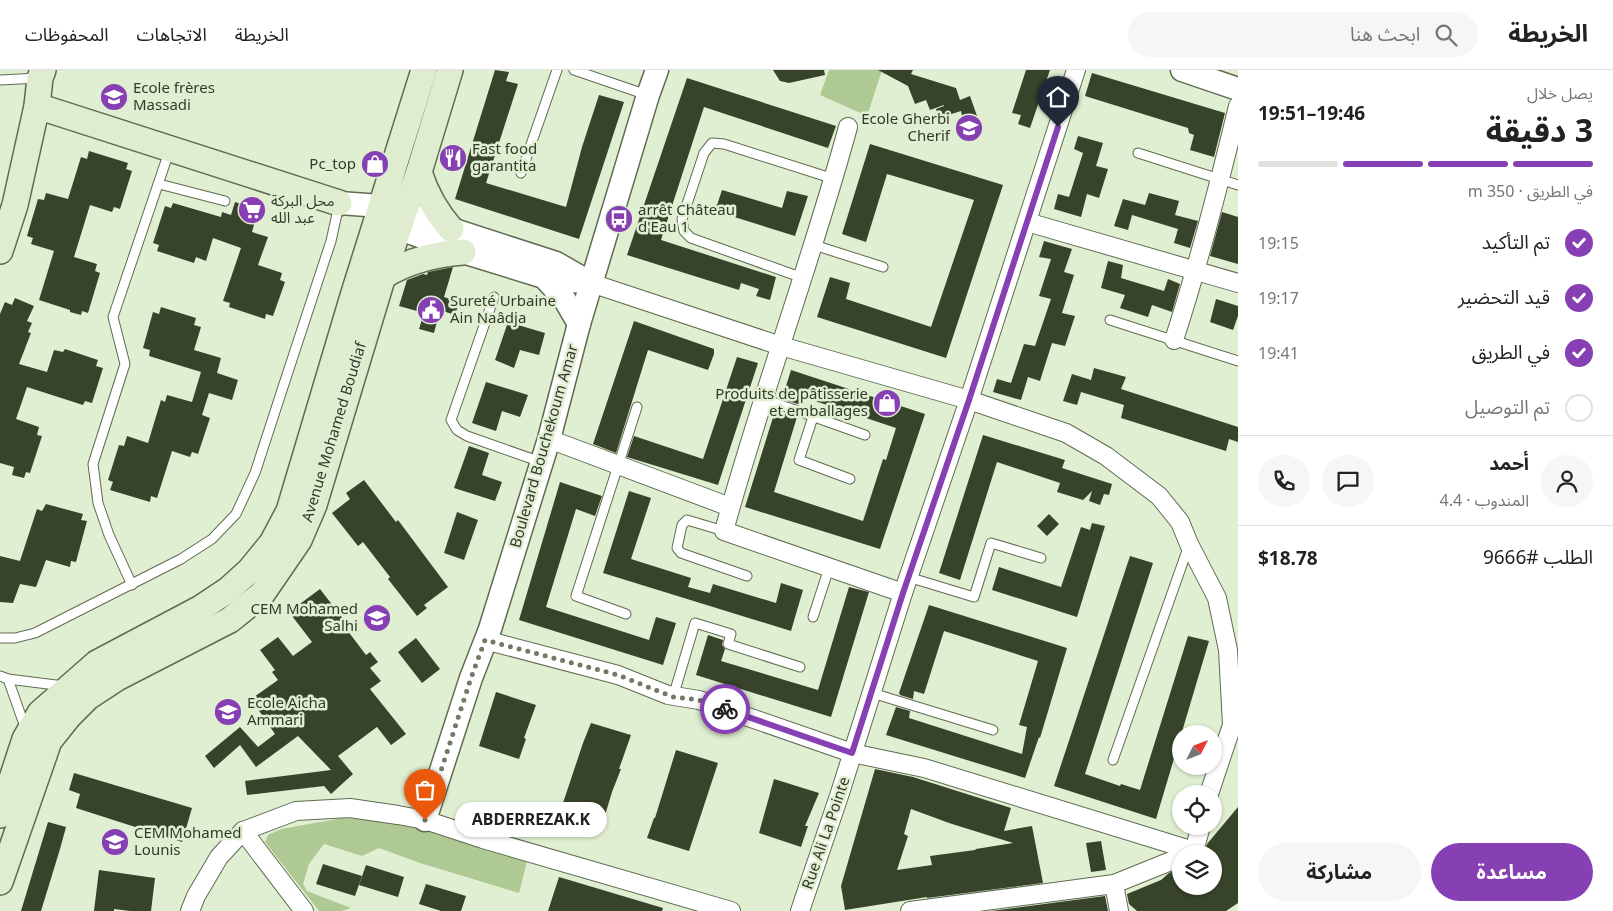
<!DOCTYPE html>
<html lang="ar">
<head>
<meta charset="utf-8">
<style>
  body { margin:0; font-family:"Noto Sans","Noto Sans Arabic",sans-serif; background:#f6f6f6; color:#222; direction:rtl; height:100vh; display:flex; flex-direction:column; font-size:19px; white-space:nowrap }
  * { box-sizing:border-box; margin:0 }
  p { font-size:16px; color:#767676 }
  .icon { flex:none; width:28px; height:28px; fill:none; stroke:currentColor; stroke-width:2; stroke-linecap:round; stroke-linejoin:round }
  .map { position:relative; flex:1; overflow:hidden; direction:ltr }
  .sheet { display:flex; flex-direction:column; background:#fff; width:375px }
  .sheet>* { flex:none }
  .needle { width:32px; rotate:48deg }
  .fabs { position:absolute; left:1172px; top:655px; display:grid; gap:10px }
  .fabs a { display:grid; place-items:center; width:50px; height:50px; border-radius:50%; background:#fff; box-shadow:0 1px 4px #0004; font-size:25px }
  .pin { position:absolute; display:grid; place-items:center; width:42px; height:42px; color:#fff; margin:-51px -21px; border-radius:50% 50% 50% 0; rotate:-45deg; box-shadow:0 0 5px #0007 }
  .pin .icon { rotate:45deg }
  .courier { position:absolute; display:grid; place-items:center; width:50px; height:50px; margin:-25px; border:4px solid #8640b3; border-radius:50%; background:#fff; color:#222; box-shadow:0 1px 6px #0007 }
  .bubble { position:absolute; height:35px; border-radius:18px; background:#fff; box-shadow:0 1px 4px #0004; font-size:16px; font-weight:700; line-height:35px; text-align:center; direction:rtl }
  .head em { font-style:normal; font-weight:700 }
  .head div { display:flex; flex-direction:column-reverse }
  .head { display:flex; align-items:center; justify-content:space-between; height:85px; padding:0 20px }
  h1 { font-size:32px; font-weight:700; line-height:38px }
  .bar { display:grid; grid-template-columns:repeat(4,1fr); gap:8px 5px; align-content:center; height:60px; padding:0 20px }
  .bar i { height:6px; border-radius:4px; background:#e0e0e0 }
  .bar .on { background:#8640b3 }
  .bar p { grid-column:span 4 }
  .line { display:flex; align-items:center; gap:12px; padding:0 20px; border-top:1px solid #e0e0e0 }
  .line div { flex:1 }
  .round { display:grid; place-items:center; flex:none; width:52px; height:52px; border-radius:26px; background:#f6f6f6 }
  ol { padding:0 20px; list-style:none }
  li { display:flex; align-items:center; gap:15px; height:55px }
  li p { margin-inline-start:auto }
  li .icon { padding:5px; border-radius:50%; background:#8640b3; color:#fff; stroke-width:4 }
  li:last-child { color:#767676 }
  li i { width:28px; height:28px; border:2px solid #e0e0e0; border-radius:50% }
  .primary-button { display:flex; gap:10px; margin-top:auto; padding:10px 20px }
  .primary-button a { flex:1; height:58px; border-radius:30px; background:#8640b3; color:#fff; font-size:20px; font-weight:700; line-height:58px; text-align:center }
  .primary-button a+a { background:#f6f6f6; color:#222 }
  header { display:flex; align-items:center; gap:30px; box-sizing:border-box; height:70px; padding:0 25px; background:#fff; border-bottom:1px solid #e0e0e0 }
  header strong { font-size:24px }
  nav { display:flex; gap:28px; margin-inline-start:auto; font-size:18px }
  .search { width:350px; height:45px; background:#f6f6f6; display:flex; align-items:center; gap:12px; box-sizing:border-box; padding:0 18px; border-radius:28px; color:#767676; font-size:19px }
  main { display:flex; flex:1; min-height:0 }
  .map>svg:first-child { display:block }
  .green { fill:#afc994 }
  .building { fill:#37432a; fill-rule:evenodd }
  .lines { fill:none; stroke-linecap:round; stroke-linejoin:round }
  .service-casing { stroke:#5e6b51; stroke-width:11 }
  .minor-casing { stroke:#5e6b51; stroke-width:20 }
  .tertiary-casing { stroke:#5e6b51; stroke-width:25 }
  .secondary-casing { stroke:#5e6b51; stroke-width:28 }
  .service { stroke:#fff; stroke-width:9 }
  .minor { stroke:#fff; stroke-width:18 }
  .tertiary { stroke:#fff; stroke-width:22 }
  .secondary { stroke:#dfeccf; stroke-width:25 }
  .done { stroke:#707966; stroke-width:5; stroke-dasharray:0 9 }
  .route { stroke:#8640b3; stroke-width:6 }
  .labels { text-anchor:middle; stroke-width:5; stroke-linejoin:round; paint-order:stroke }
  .poi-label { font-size:15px; fill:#33392d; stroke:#e0efd1; text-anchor:start }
  .street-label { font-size:15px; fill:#33392d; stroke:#e0efd1 }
</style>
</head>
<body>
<header>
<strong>الخريطة</strong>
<div class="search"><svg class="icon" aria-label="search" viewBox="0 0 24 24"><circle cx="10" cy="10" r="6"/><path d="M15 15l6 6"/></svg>ابحث هنا</div>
<nav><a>الخريطة</a><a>الاتجاهات</a><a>المحفوظات</a></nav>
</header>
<main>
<section class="sheet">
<div class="head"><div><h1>3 دقيقة</h1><p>يصل خلال</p></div><em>19:46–19:51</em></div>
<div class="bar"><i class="on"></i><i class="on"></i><i class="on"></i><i></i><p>في الطريق · 350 m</p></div>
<ol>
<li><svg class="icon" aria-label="check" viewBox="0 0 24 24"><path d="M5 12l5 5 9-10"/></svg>تم التأكيد<p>19:15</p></li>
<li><svg class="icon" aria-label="check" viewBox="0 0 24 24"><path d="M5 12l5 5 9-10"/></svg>قيد التحضير<p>19:17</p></li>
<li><svg class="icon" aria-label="check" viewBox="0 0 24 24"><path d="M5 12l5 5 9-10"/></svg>في الطريق<p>19:41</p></li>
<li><i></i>تم التوصيل</li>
</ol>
<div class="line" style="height:90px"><a class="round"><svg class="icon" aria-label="person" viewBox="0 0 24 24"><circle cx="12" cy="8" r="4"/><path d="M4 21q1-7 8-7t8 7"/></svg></a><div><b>أحمد</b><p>المندوب · 4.4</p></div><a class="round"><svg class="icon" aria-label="chat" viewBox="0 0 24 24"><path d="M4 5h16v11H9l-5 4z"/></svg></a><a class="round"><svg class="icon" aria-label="phone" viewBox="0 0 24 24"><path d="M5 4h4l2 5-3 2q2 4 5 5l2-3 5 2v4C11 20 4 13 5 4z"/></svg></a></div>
<div class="line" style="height:65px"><div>الطلب #9666</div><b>$18.78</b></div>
<div class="primary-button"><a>مساعدة</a><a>مشاركة</a></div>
</section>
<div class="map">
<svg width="1238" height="841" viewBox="0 0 1238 841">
  <rect width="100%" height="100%" fill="#e0efd1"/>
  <g class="green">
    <path d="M 829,0 L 882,0 L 867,46 L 820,25 Z"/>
    <path d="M 343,748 L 380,751 L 434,762 L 527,792 L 519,823 L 420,793 L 379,778 L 362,786 L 324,774 L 309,794 L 303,814 L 307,821 L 351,838 L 342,841 L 319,841 L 265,772 L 268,765 L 281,759 Z"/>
  </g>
  <g class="building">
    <path d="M 495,0 L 509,2 L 506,11 L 518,14 L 486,113 L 566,137 L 582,77 L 599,25 L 624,32 L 579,169 L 455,129 Z"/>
    <path d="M 773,0 L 824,0 L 825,5 L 789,13 L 780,11 Z"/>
    <path d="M 878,0 L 913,0 L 911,4 L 956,18 L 960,30 L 970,26 L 977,46 L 963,50 L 961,41 L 939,48 L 936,39 L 944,36 L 944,35 L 930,40 L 926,30 L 915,34 L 908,16 Z"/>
    <path d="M 1026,0 L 1050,0 L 1030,58 L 1018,54 L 1021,45 L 1012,43 Z"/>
    <path d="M 1092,3 L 1225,43 L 1214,87 L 1190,80 L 1194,65 L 1189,63 L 1188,58 L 1085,26 Z"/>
    <path d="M 687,8 L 836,56 L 828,78 L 704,37 L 661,170 L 776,207 L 770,230 L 756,226 L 759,219 L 741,213 L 739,220 L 627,185 Z"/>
    <path d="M 1078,66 L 1103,73 L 1096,96 L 1108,99 L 1099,128 L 1087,124 L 1081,147 L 1054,139 L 1058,124 L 1069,127 L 1083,83 L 1074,79 Z"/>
    <path d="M 870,74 L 1003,115 L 946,288 L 817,247 L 830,207 L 850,213 L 846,229 L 931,257 L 974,130 L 887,104 L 866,172 L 842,164 Z"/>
    <path d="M 89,81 L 128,93 L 126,99 L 132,101 L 120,139 L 114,137 L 112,142 L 90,135 L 74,187 L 97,194 L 95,201 L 100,203 L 88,243 L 82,241 L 81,245 L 70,242 L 70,240 L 39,230 L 54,181 L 31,174 L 33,168 L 27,166 L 38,129 L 44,130 L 46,123 L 68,129 L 81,87 L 87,89 Z"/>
    <path d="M 722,120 L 782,138 L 787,121 L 808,126 L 795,166 L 715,141 Z"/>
    <path d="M 1149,123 L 1179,131 L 1175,145 L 1198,151 L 1190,178 L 1174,173 L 1178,159 L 1132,145 L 1128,160 L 1114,156 L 1123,129 L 1145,135 Z"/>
    <path d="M 235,132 L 258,140 L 252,162 L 268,167 L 258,195 L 282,203 L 280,210 L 285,212 L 273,246 L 266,244 L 265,249 L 229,237 L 230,233 L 223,231 L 241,178 L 213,168 L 206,191 L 196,187 L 194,193 L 157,181 L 159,175 L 153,173 L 165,136 L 171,138 L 173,133 L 221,147 L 222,142 L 231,145 Z"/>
    <path d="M 1222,142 L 1238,147 L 1238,194 L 1210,186 Z"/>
    <path d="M 1044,171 L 1072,179 L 1064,202 L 1074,205 L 1062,243 L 1075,246 L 1065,276 L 1052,273 L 1040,311 L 1028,307 L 1021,330 L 993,322 L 997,309 L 1011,313 L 1024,274 L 1035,276 L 1051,229 L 1039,226 L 1051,189 L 1039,187 Z"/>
    <path d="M 1108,191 L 1123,195 L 1121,208 L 1164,221 L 1168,209 L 1180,214 L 1172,242 L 1152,235 L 1148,247 L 1120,238 L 1125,225 L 1101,218 Z"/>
    <path d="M 453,197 L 444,227 L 459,232 L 455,245 L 440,240 L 434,263 L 419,259 L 424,243 L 399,236 L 407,210 L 423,204 L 427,205 L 428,202 Z"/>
    <path d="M 15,228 L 34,236 L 27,251 L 32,253 L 28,262 L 31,263 L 19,294 L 47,302 L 54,280 L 63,282 L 65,279 L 98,290 L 96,296 L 103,298 L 92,333 L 85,331 L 83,335 L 27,317 L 16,349 L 39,357 L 37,365 L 42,366 L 30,403 L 26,402 L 24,408 L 12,405 L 14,397 L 0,393 L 0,244 L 5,232 L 12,235 Z"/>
    <path d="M 1216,229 L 1238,236 L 1238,246 L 1233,260 L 1210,252 Z"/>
    <path d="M 161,237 L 196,248 L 194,255 L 201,257 L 194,280 L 221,288 L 217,303 L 238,310 L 232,330 L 209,323 L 202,345 L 210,348 L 198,384 L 192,382 L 190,387 L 172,381 L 157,428 L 151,426 L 150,432 L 110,420 L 113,412 L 108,410 L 119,375 L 124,376 L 127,366 L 148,373 L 161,330 L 165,332 L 167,325 L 192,332 L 201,302 L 149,286 L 150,280 L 143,278 L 153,242 L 159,244 Z"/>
    <path d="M 634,251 L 714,279 L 714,284 L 708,300 L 648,280 L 616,383 L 593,374 Z"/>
    <path d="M 508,252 L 545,263 L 539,285 L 520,280 L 514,298 L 495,290 Z"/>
    <path d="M 737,287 L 758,293 L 718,415 L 627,387 L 634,366 L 703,389 Z"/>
    <path d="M 1094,298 L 1126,307 L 1121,319 L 1238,357 L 1238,372 L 1229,369 L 1226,381 L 1121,348 L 1124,335 L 1081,322 L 1077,335 L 1063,331 L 1072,304 L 1091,310 Z"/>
    <path d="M 791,300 L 925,344 L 880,479 L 745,437 L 775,341 L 797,347 L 774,422 L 863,451 L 883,389 L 886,390 L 896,358 L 803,327 L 801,335 L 782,329 Z"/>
    <path d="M 486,312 L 528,325 L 520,347 L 502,341 L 496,361 L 472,353 Z"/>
    <path d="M 983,365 L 1065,390 L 1062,398 L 1112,414 L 1109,425 L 1104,424 L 1100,435 L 1089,431 L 1092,421 L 1083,430 L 1057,422 L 1060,413 L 997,392 L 960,510 L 939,503 Z"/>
    <path d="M 469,376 L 489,383 L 482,405 L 502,412 L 495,431 L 454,418 Z"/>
    <path d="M 364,410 L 396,452 L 398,450 L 448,517 L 424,535 L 427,538 L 417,546 L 388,509 L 390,507 L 363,472 L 358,476 L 332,443 L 350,429 L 346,423 Z"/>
    <path d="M 560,412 L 602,426 L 595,446 L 576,439 L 546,537 L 649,570 L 656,547 L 676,553 L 663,595 L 519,550 Z"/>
    <path d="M 629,421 L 651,428 L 631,489 L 691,508 L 688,517 L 710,523 L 713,514 L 776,533 L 781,513 L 803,520 L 791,561 L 603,503 Z"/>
    <path d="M 46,434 L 83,444 L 81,450 L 87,451 L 76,492 L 71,491 L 70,497 L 46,490 L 36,517 L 20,514 L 13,533 L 0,532 L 0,486 L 20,491 L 37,439 L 42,441 Z"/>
    <path d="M 457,442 L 478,450 L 464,490 L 444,483 Z"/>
    <path d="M 1049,444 L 1059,454 L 1047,466 L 1037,456 Z"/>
    <path d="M 1092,453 L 1105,456 L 1077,547 L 992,520 L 999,497 L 1061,517 L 1081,457 L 1090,460 Z"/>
    <path d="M 1130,486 L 1153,493 L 1085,704 L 1120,716 L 1121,714 L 1140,720 L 1188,566 L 1209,571 L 1156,749 L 1054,716 Z"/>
    <path d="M 849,517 L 869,522 L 831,647 L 696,605 L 708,565 L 723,570 L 722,575 L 725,579 L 721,591 L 818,620 Z"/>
    <path d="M 320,519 L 344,550 L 341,552 L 366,585 L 370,582 L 378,592 L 370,598 L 381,611 L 370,619 L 406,664 L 391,675 L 377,657 L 338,686 L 353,704 L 331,724 L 324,716 L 247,725 L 245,711 L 331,700 L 298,666 L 256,697 L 240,675 L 214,698 L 205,686 L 240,657 L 258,677 L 275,664 L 251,629 L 278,610 L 272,602 L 275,600 L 260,580 L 278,567 L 293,586 L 312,572 L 289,542 Z"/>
    <path d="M 929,535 L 1067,578 L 1040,668 L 1039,667 L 1025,708 L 886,665 L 896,637 L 910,641 L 909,648 L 1022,684 L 1027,657 L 1019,655 L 1038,591 L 944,561 L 924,624 L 914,621 L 913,629 L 900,625 L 899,623 Z"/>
    <path d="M 416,568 L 440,599 L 422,613 L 398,582 Z"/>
    <path d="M 496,622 L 536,635 L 524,668 L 526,669 L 519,689 L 479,676 Z"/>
    <path d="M 591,653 L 631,665 L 619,699 L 621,699 L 612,722 L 603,752 L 561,739 L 583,673 Z"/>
    <path d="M 676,680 L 718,693 L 689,781 L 647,768 L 654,748 L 655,748 Z"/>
    <path d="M 875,699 L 913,707 L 1011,738 L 1004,761 L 1032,756 L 1043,813 L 927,828 L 927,827 L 845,840 L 841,816 ZM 911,739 L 949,753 L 1013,773 L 976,779 L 975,780 L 930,786 L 932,795 L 897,800 L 908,766 L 904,764 Z"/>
    <path d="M 74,703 L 192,738 L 182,772 L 76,738 L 80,724 L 69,720 Z"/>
    <path d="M 774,709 L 819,723 L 805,756 L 808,756 L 801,777 L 759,763 Z"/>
    <path d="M 1238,737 L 1238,833 L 1226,841 L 1137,841 L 1129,834 L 1127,824 L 1161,810 L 1169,803 L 1181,798 L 1181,816 L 1214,816 L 1214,784 L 1204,784 L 1207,774 Z"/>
    <path d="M 48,752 L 66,757 L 60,779 L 41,841 L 21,841 Z"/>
    <path d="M 1101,771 L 1106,800 L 1091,802 L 1086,773 Z"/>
    <path d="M 323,794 L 362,806 L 355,826 L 316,814 Z"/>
    <path d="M 366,795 L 404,807 L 398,827 L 359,815 Z"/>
    <path d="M 99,800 L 155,808 L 151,841 L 130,841 L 114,839 L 114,841 L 94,841 Z"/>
    <path d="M 559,807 L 663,838 L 662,841 L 548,841 Z"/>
    <path d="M 426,814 L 466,826 L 461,841 L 441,841 L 419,834 Z"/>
    <path d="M 1105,826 L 1108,841 L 991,841 Z"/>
  </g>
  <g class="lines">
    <defs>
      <g id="service">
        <path d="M 574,0 L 647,25"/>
        <path d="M 0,10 L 38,8"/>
        <path d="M 1138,83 L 1238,115"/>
        <path d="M 521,103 L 557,0"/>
        <path d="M 159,114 L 225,131"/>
        <path d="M 814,175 L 883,197"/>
        <path d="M 803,208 L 691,168 L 684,161 L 682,149 L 704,83 L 712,73 L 724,74 L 834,109"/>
        <path d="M 494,227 L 451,350 L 457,360 L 467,366 L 541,392"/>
        <path d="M 1110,250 L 1238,291"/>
        <path d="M 764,329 L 865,365"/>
        <path d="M 813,347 L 799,390 L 850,409"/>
        <path d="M 724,461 L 687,450 L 682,455 L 677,478 L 681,483 L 747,506"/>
        <path d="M 908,507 L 974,527 L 991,473 L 1041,488"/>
        <path d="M 132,515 L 109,465 L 98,433 L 93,394 L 125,294 L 113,247 L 170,79"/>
        <path d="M 626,544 L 576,526 L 637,337"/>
        <path d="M 813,547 L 829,498"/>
        <path d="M 0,568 L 15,568 L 35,563 L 181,489 L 212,469 L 236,444 L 255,403 L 284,314 L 331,171 L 339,135"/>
        <path d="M 0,606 L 8,609 L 64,616"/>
        <path d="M 8,609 L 26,660"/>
        <path d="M 872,623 L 993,660"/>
        <path d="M 673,627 L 695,553 L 731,564 L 728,574 L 800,597"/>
        <path d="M 1113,690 L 1189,475"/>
      </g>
      <g id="minor">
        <path d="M 848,57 C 811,193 761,325 724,461 L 903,523"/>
        <path d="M 1027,152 L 1238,213"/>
        <path d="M 591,213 L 781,276 L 969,330 L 1066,363 L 1106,386 L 1159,426 L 1180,452 L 1189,474 L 1217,528 L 1228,580 L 1232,655 L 1209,724"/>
        <path d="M 1174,270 C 1199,193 1219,115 1238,36"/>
        <path d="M 549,369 L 730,437"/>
        <path d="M 485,570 L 618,605 L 668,625 L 699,630 L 852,683 L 924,698 L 1194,781"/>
        <path d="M 243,761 L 304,841"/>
        <path d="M 1188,784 L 1194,781 L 1201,756"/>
        <path d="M 1114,814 L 1119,841"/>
        <path d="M 190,841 L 196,826 L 219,787 L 243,761 L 296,741 L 350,738 L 398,745 L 425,750 L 483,769 L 731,841"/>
        <path d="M 800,841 L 840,723 L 903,523 L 969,330 L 1076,0"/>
        <path d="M 910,841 L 1114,814 L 1181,787"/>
      </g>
      <g id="tertiary">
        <path d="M 1182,0 L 1238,19"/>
        <path d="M 339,133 L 381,136 L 404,142 L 451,159 L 556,193 L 591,213"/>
        <path d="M 381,152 L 463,182 L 544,207 L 560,210 L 584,212"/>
        <path d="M 544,207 L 565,230 L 579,254"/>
        <path d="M 425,750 L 471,608 L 490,559 L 549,369 L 579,254 L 648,25 L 657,0"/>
      </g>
      <g id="secondary">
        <path d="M 37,36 L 339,133"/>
        <path d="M 419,102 C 426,124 436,142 451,159"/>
        <path d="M 0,181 L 15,135 L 37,36 L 40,8 L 43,0"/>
        <path d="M 383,206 C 408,191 433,184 463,182"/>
        <path d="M 0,745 L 25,669 L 40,643 L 97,593 L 201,538 L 228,520 L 250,500 L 272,473 L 289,441 L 353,226 L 424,0"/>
        <path d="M 0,812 L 49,671 L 69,646 L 88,627 L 117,608 L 230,550 L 262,524 L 299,470 L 314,435 L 383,206 L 404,142 L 419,102 L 450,0"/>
      </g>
    </defs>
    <use href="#service" class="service-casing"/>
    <use href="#minor" class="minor-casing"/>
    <use href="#tertiary" class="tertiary-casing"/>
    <use href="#secondary" class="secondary-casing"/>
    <use href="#service" class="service"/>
    <use href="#minor" class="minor"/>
    <use href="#tertiary" class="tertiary"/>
    <use href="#secondary" class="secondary"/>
  </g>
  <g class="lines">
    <path class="done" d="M 425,750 L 471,608 L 485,570 L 618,605 L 673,627 L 699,630 L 725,639"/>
    <path class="route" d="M 725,639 L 852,683 L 903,523 L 969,330 L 1058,57"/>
  </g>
  <defs>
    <symbol id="school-disc" viewBox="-11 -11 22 22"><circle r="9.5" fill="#8640b3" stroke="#e0efd1"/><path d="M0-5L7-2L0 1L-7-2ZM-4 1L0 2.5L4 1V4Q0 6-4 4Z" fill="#fff"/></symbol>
    <symbol id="restaurant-disc" viewBox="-11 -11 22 22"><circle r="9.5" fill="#8640b3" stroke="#e0efd1"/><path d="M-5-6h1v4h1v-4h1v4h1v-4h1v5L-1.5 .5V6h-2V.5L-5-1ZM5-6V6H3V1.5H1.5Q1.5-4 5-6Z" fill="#fff"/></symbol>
    <symbol id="shop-disc" viewBox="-11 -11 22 22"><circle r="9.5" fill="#8640b3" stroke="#e0efd1"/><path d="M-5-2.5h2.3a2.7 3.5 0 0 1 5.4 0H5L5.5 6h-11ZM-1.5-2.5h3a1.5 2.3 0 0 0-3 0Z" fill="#fff"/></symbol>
    <symbol id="supermarket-disc" viewBox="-11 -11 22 22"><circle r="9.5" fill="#8640b3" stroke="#e0efd1"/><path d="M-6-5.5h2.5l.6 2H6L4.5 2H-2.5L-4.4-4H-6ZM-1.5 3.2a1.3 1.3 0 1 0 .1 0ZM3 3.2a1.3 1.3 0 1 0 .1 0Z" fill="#fff"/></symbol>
    <symbol id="bus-disc" viewBox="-11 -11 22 22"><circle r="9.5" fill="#8640b3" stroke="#e0efd1"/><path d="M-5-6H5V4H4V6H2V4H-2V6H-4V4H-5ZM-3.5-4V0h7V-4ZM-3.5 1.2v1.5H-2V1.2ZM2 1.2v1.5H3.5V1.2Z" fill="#fff"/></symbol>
    <symbol id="civic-disc" viewBox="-11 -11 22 22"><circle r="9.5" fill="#8640b3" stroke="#e0efd1"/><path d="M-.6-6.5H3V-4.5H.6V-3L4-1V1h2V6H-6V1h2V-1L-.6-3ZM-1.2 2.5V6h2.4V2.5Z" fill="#fff"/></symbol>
  </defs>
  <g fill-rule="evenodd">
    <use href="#school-disc" x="98" y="11" width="32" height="32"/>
    <use href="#school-disc" x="953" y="42" width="32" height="32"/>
    <use href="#restaurant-disc" x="437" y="72" width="32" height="32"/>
    <use href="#shop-disc" x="359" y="78" width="32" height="32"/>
    <use href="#supermarket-disc" x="236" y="124" width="32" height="32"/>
    <use href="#bus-disc" x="603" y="133" width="32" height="32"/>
    <use href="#civic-disc" x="415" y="224" width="32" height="32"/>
    <use href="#shop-disc" x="871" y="317" width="32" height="32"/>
    <use href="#school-disc" x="361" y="532" width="32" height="32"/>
    <use href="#school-disc" x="212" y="626" width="32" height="32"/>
    <use href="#school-disc" x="99" y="756" width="32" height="32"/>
  </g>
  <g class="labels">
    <g class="poi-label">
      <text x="133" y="23">Ecole frères<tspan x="133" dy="17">Massadi</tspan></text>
      <text x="950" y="54" text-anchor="end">Ecole Gherbi<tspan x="950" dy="17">Cherif</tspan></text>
      <text x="472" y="84">Fast food<tspan x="472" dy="17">garantita</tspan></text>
      <text x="356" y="99" text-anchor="end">Pc_top</text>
      <text x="271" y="136">محل البركة<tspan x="271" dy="17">عبد الله</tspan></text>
      <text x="638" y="145">arrêt Château<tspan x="638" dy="17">d'Eau 1</tspan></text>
      <text x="450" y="236">Sureté Urbaine<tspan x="450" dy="17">Ain Naâdja</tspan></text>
      <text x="868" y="329" text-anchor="end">Produits de pâtisserie<tspan x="868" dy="17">et emballages</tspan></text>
      <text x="358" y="544" text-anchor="end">CEM Mohamed<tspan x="358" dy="17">Salhi</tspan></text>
      <text x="247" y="638">Ecole Aicha<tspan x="247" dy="17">Ammari</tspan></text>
      <text x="134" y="768">CEM Mohamed<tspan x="134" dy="17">Lounis</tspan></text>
    </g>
    <g class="street-label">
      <text transform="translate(334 362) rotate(-73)" y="5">Avenue Mohamed Boudiaf</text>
      <text transform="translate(544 376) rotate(-74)" y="5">Boulevard Bouchekoum Amar</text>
      <text transform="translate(826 763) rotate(-71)" y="5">Rue Ali La Pointe</text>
    </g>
  </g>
</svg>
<div class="fabs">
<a><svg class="needle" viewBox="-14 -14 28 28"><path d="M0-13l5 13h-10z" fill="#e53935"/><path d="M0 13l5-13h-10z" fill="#767676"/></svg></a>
<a><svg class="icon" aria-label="locate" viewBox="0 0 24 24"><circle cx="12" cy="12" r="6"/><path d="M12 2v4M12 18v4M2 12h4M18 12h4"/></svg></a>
<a><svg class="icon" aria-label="layers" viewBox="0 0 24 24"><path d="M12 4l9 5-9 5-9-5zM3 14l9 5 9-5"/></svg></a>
</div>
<div class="pin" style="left:425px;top:750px;background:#ea580c"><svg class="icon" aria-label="bag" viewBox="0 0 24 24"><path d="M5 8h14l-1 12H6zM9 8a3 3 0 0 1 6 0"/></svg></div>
<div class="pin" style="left:1058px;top:57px;background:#1f2937"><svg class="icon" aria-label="home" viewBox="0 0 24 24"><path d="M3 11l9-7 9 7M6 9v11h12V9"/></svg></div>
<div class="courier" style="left:725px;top:639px"><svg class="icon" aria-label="bike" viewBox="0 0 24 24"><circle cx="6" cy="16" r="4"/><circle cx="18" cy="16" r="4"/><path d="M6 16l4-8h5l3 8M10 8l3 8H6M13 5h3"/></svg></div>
<div class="bubble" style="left:455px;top:732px;width:152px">ABDERREZAK.K</div>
</div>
</main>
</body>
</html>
